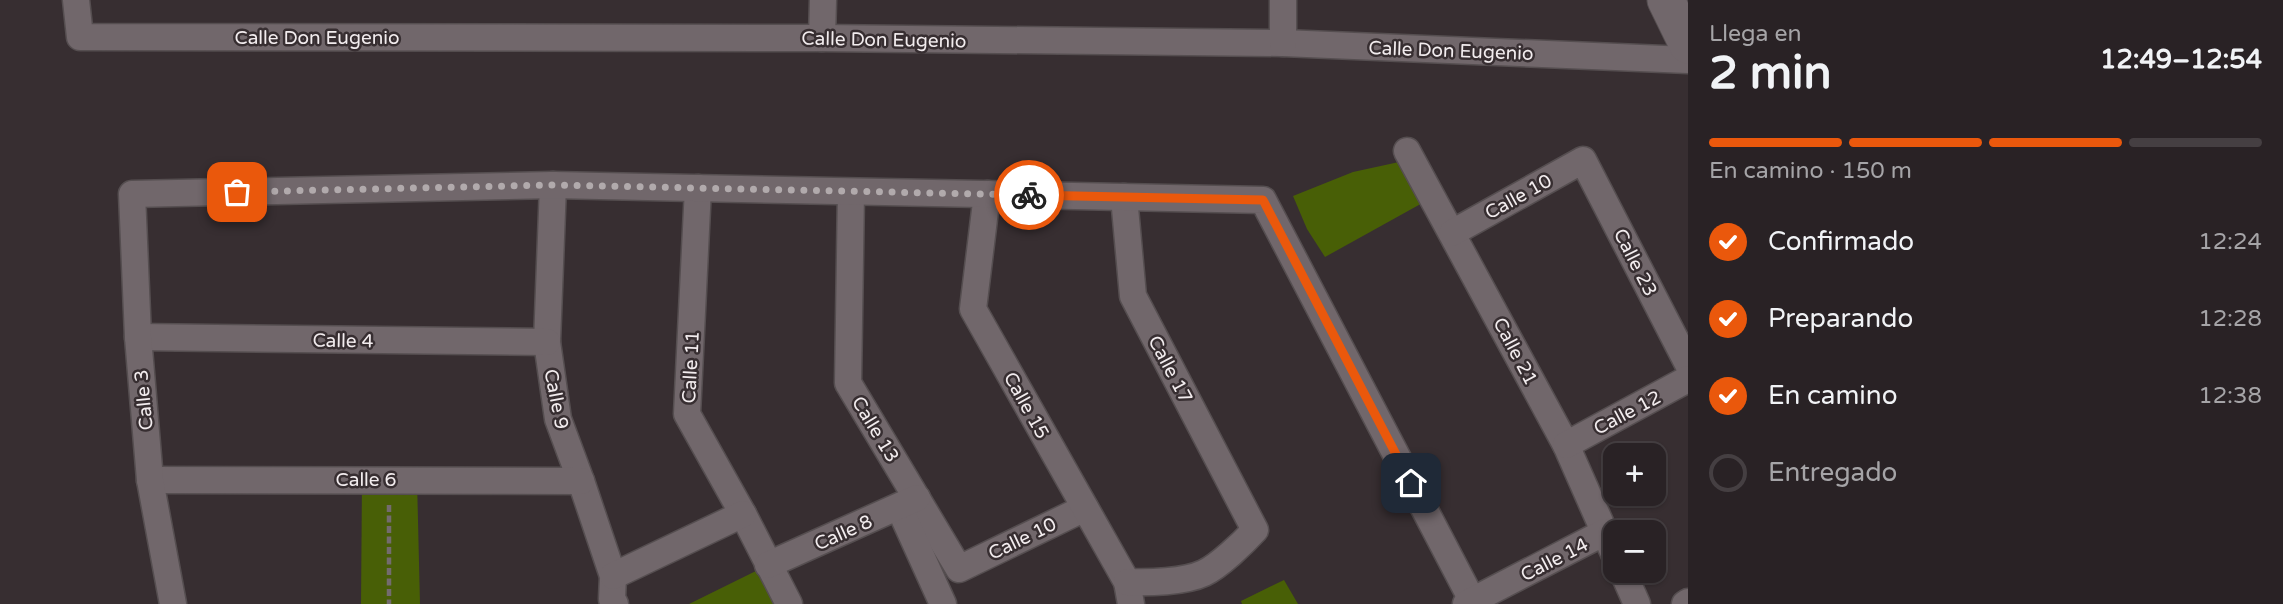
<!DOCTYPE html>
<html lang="es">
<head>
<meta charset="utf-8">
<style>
  body { margin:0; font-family:"Varela Round",sans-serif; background:#312a2d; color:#f1f3f6; height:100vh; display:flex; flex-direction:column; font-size:26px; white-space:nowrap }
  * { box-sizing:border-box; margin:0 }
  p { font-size:23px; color:#a5a4a7 }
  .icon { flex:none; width:38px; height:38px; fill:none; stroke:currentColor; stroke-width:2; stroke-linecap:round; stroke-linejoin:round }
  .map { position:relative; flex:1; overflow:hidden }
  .details { display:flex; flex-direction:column; background:#292225; width:595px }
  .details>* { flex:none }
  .buttons { position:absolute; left:1603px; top:443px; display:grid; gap:14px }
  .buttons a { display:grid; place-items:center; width:63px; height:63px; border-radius:14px; background:#292225; box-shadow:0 2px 5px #0004,0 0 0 2px #453f42; font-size:35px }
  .pin { position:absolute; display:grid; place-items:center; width:60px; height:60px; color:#fff; margin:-30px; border-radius:14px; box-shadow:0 4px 10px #0006 }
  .courier { position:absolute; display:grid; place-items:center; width:70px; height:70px; margin:-35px; border:5px solid #ea580c; border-radius:50%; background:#fff; color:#222; box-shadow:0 2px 9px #0007 }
  .overview em { font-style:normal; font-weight:700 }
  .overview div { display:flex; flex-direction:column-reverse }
  .overview { display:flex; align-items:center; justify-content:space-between; height:119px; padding:0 21px }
  h1 { font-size:46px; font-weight:700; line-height:52px }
  .bar { display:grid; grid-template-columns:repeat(4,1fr); gap:10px 7px; align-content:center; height:84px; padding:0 21px }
  .bar i { height:9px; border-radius:5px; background:#453f42 }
  .bar .active { background:#ea580c }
  .bar p { grid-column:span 4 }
  ol { padding:0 21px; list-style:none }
  li { display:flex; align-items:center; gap:21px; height:77px }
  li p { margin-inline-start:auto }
  li .icon { padding:7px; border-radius:50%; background:#ea580c; color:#fff; stroke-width:4 }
  li:last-child { color:#a5a4a7 }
  li i { width:38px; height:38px; border:4px solid #453f42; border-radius:50% }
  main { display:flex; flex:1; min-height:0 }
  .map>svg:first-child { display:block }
  .green { fill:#485f06 }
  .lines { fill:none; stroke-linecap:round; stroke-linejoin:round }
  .street-casing { stroke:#554e50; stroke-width:29 }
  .secondary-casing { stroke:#554e50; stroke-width:39 }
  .path { stroke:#736b6e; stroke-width:4.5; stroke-dasharray:7 3.5; stroke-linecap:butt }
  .street { stroke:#71676b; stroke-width:26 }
  .secondary { stroke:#71676b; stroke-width:37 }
  .done { stroke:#b1aaac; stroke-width:7; stroke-dasharray:0 12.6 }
  .route { stroke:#ea580c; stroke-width:9 }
  .labels { text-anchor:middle; stroke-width:5; stroke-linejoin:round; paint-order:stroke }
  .street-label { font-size:19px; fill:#f2ecee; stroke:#372e31 }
</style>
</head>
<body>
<main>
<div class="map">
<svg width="1688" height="604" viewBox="0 0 1688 604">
  <rect width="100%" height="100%" fill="#372e31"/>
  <g class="green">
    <path d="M 1399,162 L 1426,201 L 1325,257 L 1307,229 L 1293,196 L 1353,172 Z"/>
    <path d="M 362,479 L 417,479 L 420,604 L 361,604 Z"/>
    <path d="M 768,565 L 789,604 L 689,604 Z"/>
    <path d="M 1284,580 L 1298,604 L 1242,604 L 1241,601 Z"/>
  </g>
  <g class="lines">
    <defs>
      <g id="street">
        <path d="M 76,0 L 80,37 L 822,38 L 1283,43 L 1688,60"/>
        <path d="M 1283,0 L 1283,43"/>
        <path d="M 822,38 L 823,0"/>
        <path d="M 1407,151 L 1566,445 L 1615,556"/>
        <path d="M 553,185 L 547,342 L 558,419 L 581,481 L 613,576 L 612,599 L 615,604"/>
        <path d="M 698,188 L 687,414 L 743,514 L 789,604"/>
        <path d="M 851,192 L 848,383 L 959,569 L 1085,508"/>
        <path d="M 987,194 L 973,309 L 1127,582 L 1131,604"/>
        <path d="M 1124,197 L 1133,296 L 1255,530 C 1243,543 1219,566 1204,573 C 1185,582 1148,583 1127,582"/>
        <path d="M 1452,233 L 1583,160 L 1688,364"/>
        <path d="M 138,337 L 547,342"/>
        <path d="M 1566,445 L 1688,379"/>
        <path d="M 150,480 L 581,481"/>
        <path d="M 899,507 L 943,604"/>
        <path d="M 768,565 L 917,498"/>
        <path d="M 1622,570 L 1637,604"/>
        <path d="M 613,576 L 743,514"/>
        <path d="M 173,604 L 150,480 L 138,337 L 132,194 L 553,185 L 1263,200 L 1474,604"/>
        <path d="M 1466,604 L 1605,532"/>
        <path d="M 1685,604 L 1688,602"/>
      </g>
      <path id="secondary" d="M 1666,0 L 1688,45"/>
    </defs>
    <use href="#street" class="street-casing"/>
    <use href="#secondary" class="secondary-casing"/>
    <path class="path" d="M 389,505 L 389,604"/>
    <use href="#street" class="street"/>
    <use href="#secondary" class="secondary"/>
  </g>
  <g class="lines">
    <path class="done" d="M 237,192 L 553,185 L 1029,195"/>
    <path class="route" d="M 1029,195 L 1263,200 L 1411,483"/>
  </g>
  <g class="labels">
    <g class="street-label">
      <text x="317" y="44">Calle Don Eugenio</text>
      <text transform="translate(884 39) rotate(1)" y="7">Calle Don Eugenio</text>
      <text transform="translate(1451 50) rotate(2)" y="7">Calle Don Eugenio</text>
      <text transform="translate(1518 196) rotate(-29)" y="7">Calle 10</text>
      <text transform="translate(1636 262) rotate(63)" y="7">Calle 23</text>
      <text transform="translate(343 340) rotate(1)" y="7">Calle 4</text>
      <text transform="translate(1516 351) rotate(62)" y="7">Calle 21</text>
      <text transform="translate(690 367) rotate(-87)" y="7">Calle 11</text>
      <text transform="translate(1171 369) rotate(62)" y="7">Calle 17</text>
      <text transform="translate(557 399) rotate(79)" y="7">Calle 9</text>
      <text transform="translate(143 400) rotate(-95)" y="7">Calle 3</text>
      <text transform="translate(1027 405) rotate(61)" y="7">Calle 15</text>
      <text transform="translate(1627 412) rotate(-28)" y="7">Calle 12</text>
      <text transform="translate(876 429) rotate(59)" y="7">Calle 13</text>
      <text x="366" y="486">Calle 6</text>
      <text transform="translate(843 532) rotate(-24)" y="7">Calle 8</text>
      <text transform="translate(1022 538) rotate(-26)" y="7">Calle 10</text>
      <text transform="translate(1554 559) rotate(-27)" y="7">Calle 14</text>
    </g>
  </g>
</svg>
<div class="buttons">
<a>+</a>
<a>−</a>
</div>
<div class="pin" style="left:237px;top:192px;background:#ea580c"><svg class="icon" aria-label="bag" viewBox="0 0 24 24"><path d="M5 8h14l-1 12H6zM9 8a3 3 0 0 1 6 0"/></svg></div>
<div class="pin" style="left:1411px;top:483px;background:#1f2937"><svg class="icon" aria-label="home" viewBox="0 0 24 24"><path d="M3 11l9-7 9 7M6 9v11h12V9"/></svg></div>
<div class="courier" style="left:1029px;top:195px"><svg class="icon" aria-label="bike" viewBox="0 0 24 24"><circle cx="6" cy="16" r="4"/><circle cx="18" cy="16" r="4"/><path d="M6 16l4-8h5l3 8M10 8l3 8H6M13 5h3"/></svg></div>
</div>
<section class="details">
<div class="overview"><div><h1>2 min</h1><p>Llega en</p></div><em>12:49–12:54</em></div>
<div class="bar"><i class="active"></i><i class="active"></i><i class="active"></i><i></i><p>En camino · 150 m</p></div>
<ol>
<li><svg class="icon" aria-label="check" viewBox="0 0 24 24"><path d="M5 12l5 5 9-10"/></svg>Confirmado<p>12:24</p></li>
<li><svg class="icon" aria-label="check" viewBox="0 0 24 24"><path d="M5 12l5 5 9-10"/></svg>Preparando<p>12:28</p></li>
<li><svg class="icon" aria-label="check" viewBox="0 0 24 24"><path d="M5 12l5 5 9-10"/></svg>En camino<p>12:38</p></li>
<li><i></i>Entregado</li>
</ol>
</section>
</main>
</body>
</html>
